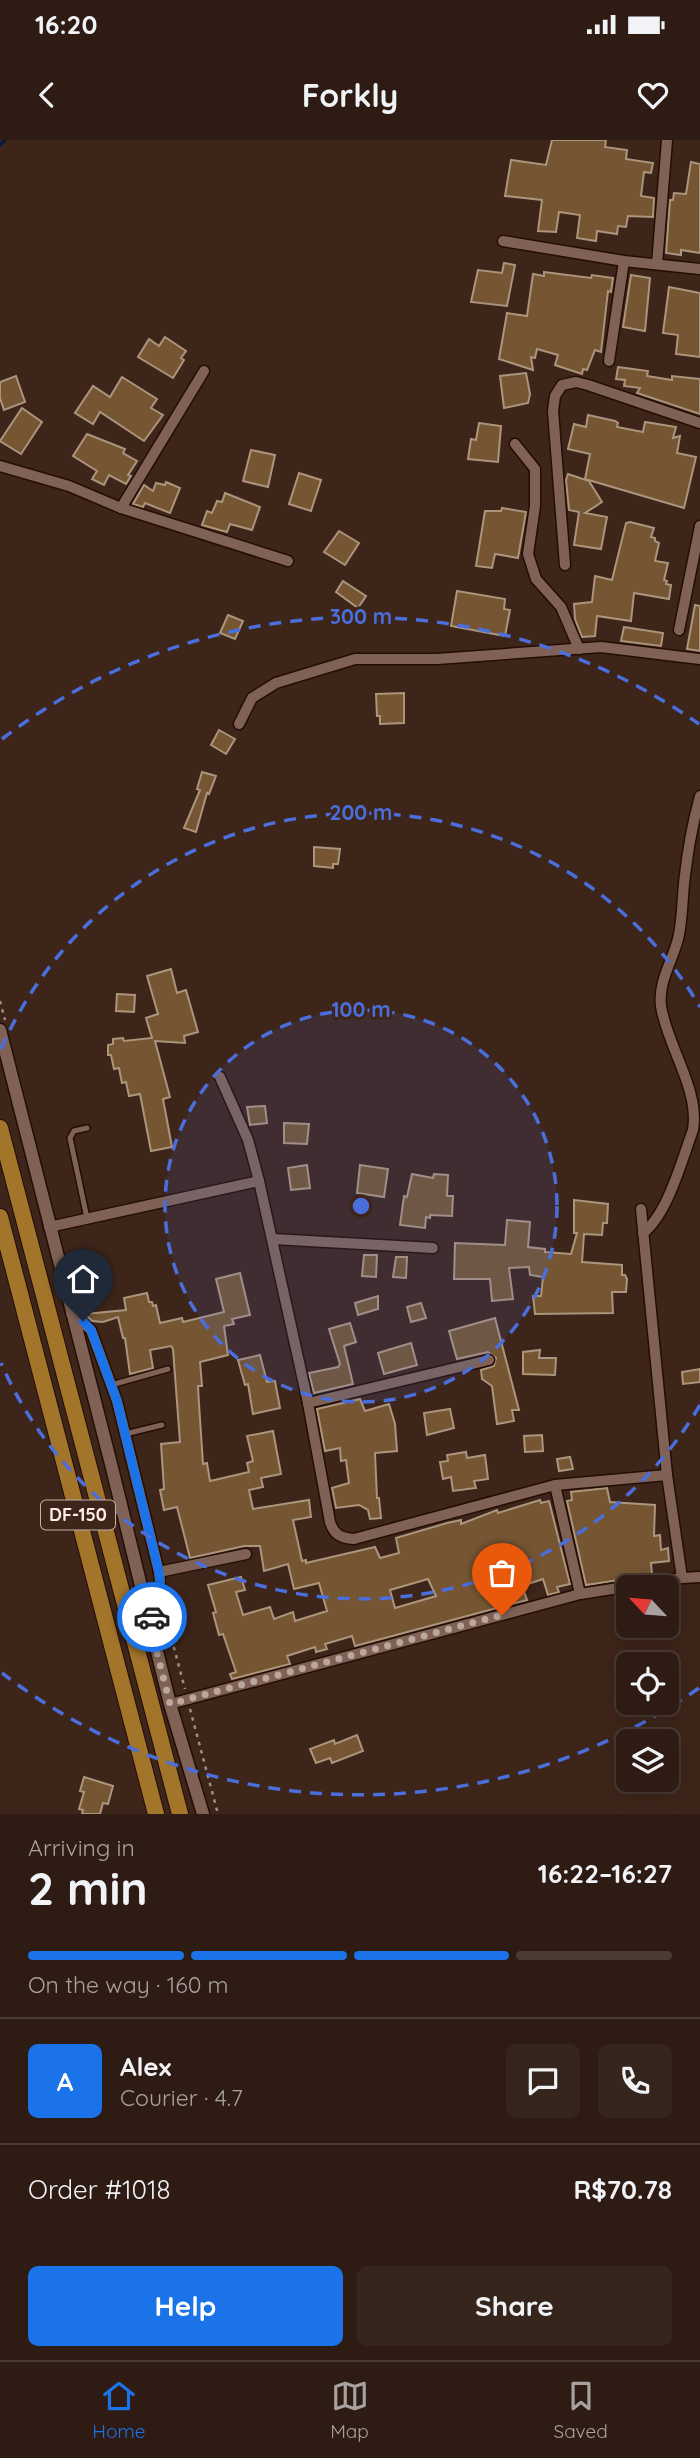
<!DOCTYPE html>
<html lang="en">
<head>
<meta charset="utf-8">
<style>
  body { margin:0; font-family:Quicksand,sans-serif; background:#36251d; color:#f1f3f6; height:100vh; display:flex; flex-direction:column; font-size:26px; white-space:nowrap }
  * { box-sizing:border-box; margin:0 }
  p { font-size:23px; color:#a7a1a0 }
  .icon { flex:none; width:38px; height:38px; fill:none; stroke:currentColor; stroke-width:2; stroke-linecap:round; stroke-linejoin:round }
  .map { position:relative; height:1674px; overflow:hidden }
  .sheet { display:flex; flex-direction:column; background:#2e1c14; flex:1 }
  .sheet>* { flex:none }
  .needle { width:46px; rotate:296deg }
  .buttons { position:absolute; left:616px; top:1435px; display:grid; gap:14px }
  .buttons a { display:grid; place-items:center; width:63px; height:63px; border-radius:10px; background:#2e1c14; box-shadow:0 4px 18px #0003,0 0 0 2px #493a34; font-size:35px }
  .pin { position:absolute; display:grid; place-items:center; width:60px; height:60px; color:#fff; margin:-72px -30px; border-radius:50% 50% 50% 0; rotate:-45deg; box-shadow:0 0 7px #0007 }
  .pin .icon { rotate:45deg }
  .courier { position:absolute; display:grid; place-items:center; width:70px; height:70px; margin:-35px; border:5px solid #1a73e8; border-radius:50%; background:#fff; color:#222; box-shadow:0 2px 9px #0007 }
  .head em { font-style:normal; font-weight:700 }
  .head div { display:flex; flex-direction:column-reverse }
  .head { display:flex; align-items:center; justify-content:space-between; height:119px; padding:0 28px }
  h1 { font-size:46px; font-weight:700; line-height:52px }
  .bar { display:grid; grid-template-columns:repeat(4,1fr); gap:10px 7px; align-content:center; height:84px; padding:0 28px }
  .bar i { height:9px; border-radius:5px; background:#493a34 }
  .bar .selected { background:#1a73e8 }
  .bar p { grid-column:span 4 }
  .line { display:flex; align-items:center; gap:18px; padding:0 28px; border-top:2px solid #493a34 }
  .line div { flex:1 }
  .round { display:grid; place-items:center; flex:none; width:74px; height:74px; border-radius:10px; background:#36251d }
  .button { display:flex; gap:14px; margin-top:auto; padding:14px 28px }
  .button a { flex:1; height:80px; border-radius:10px; background:#1a73e8; color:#fff; font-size:28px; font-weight:700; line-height:80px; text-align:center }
  .button a+a { background:#36251d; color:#f1f3f6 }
  .status { display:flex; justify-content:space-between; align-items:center; height:49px; padding:0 35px; background:#2e1c14; direction:ltr }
  .status svg { height:19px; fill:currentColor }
  header { display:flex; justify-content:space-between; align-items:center; height:91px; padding:0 28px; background:#2e1c14; font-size:32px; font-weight:700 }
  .tab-bar { display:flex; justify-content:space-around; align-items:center; height:98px; border-top:2px solid #493a34; background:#2e1c14; font-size:19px; color:#a7a1a0 }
  .tab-bar a { display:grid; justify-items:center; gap:4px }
  .tab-bar .selected { color:#1a73e8 }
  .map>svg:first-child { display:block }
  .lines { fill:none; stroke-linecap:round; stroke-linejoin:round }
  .stream { stroke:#081c3b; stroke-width:3.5 }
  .building { fill:#755532; stroke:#ab957d; stroke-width:2; fill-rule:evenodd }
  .service-casing { stroke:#240d04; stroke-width:8 }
  .minor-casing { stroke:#240d04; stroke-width:13 }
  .tertiary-casing { stroke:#240d04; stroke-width:15 }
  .primary-casing { stroke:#240d04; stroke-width:18 }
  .path { stroke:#a28d84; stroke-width:2.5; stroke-dasharray:3.5 5; stroke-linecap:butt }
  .service { stroke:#7f6255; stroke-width:5 }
  .minor { stroke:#7f6255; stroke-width:10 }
  .tertiary { stroke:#7f6255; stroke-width:12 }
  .primary { stroke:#a3752b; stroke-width:16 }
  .done { stroke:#bba79e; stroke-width:7; stroke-dasharray:0 12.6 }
  .route { stroke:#1a73e8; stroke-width:9 }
  .ring { fill:none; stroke:#4a6edb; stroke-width:3.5; stroke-dasharray:12 9 }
  .labels { text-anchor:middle; stroke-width:6; stroke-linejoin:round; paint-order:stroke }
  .shield { fill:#3e251a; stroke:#c4b1a8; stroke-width:2 }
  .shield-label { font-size:18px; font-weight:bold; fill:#feede5 }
  .centre { fill:#4a6edb; stroke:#3e251a; stroke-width:3.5 }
  .ring-label { font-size:21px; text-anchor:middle; font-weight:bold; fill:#4a6edb; stroke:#3e251a; stroke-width:6; stroke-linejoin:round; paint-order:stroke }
</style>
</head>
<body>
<div class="status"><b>16:20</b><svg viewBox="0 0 49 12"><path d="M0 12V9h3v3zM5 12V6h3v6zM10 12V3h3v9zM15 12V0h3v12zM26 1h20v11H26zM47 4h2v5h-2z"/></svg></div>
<header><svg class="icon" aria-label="back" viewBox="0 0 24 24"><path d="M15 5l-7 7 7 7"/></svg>Forkly<svg class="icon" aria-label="heart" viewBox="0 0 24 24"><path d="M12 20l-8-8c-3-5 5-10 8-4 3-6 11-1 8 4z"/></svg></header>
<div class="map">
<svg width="700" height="1674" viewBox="0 0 700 1674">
  <rect width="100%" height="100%" fill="#3e251a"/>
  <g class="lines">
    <path class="stream" d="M 0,5 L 5,0"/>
  </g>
  <g class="building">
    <path d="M 552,0 L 606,0 L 605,7 L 627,10 L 626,19 L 653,23 L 651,33 L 644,32 L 641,56 L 654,58 L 653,77 L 628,76 L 626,87 L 618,86 L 617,94 L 597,91 L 596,101 L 577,98 L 580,75 L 559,72 L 556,92 L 538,91 L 542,60 L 505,56 L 511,20 L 546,25 Z"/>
    <path d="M 691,22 L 700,24 L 700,113 L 681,110 L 681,115 L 666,113 L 670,60 L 673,60 L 674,53 L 686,54 Z"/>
    <path d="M 504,123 L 515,125 L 507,166 L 471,162 L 478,130 L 502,133 Z"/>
    <path d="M 544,132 L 591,138 L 592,135 L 613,138 L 611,152 L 608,151 L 601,212 L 595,210 L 587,230 L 583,229 L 582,234 L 555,225 L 558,215 L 537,209 L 535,218 L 531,217 L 533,230 L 499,219 L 507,173 L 527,176 L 533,134 L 544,136 Z"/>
    <path d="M 631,135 L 650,138 L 645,191 L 623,187 Z"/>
    <path d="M 669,147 L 700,153 L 700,217 L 676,214 L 678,195 L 663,193 Z"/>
    <path d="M 165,197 L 186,211 L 181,218 L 184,220 L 173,238 L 138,217 L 149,199 L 159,206 Z"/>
    <path d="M 618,227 L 648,231 L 647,236 L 672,240 L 672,236 L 700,239 L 700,274 L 637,253 L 640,248 L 624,246 L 625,240 L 616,239 Z"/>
    <path d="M 526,233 L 530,254 L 528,263 L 504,268 L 500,236 Z"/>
    <path d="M 16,236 L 25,262 L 4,270 L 0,258 L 0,242 Z"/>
    <path d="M 122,237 L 157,259 L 151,268 L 163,275 L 144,301 L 100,272 L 93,284 L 75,273 L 93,246 L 110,257 Z"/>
    <path d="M 22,268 L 42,282 L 21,314 L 0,301 Z"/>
    <path d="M 588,275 L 615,281 L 618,283 L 617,287 L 643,292 L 645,282 L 676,287 L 673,298 L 680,296 L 677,313 L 696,317 L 684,368 L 585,339 L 590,314 L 568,309 L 574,284 L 586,287 Z"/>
    <path d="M 479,283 L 501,286 L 498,322 L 468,319 L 471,299 L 476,300 Z"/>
    <path d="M 87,294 L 125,309 L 123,313 L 137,321 L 128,335 L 131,336 L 126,344 L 109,335 L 104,345 L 92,339 L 97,331 L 73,316 Z"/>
    <path d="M 251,310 L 275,315 L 268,347 L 243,341 Z"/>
    <path d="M 299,333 L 321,340 L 311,371 L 289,364 Z"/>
    <path d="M 568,334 L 589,341 L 602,362 L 585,373 L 607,377 L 601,409 L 574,405 L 579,372 L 569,370 L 566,340 Z"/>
    <path d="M 166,342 L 180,348 L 170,373 L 145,363 L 143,367 L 133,364 L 144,345 L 153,351 L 156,343 L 165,345 Z"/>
    <path d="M 225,353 L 260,367 L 252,390 L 230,384 L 227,392 L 202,385 L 207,371 L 212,373 L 217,361 L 222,362 Z"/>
    <path d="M 502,368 L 526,372 L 518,418 L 495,414 L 492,428 L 476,426 L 485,371 L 501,371 Z"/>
    <path d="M 630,382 L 654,388 L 651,397 L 655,398 L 655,401 L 659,403 L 655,421 L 668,423 L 664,440 L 667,441 L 666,444 L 671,445 L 669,459 L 634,453 L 631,481 L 597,476 L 595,496 L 582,497 L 575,479 L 574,464 L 592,462 L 595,436 L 612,440 L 626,383 Z"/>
    <path d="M 339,391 L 359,403 L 345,425 L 324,412 Z"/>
    <path d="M 343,441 L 366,456 L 358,468 L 336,452 Z"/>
    <path d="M 457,451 L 505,459 L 504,469 L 510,470 L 505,496 L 451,486 Z"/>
    <path d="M 695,465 L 700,466 L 700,511 L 687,509 Z"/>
    <path d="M 228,475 L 243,481 L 235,499 L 220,493 Z"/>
    <path d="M 624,487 L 663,493 L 661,506 L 621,501 Z"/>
    <path d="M 404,553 L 404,583 L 380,584 L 380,576 L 377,576 L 376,554 Z"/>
    <path d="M 219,590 L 235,599 L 226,614 L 211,605 Z"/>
    <path d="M 202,632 L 216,636 L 209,654 L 207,653 L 196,692 L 184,688 L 200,650 L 197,649 Z"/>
    <path d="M 314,707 L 340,709 L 338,724 L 333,724 L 333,728 L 314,726 Z"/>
    <path d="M 171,829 L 177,853 L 186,850 L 198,892 L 184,896 L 185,903 L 155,901 L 170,957 L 163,959 L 172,1007 L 151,1011 L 140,954 L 129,956 L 126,942 L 122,943 L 119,928 L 114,929 L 111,915 L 108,915 L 108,905 L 113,904 L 113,899 L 123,898 L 124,901 L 152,898 L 146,878 L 158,874 L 147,836 Z"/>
    <path d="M 117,854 L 135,855 L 134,872 L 116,871 Z"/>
    <path d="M 265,966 L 267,983 L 250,985 L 247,967 Z"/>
    <path d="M 284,983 L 309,984 L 307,1004 L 284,1003 Z"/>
    <path d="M 307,1025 L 310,1048 L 291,1050 L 288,1028 Z"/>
    <path d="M 360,1025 L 388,1029 L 384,1057 L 357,1053 Z"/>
    <path d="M 412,1034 L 433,1038 L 434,1034 L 448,1035 L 447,1056 L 453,1056 L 452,1076 L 430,1075 L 430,1078 L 426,1077 L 425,1088 L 400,1085 L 404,1056 L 407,1057 Z"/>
    <path d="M 574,1060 L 608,1064 L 607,1083 L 603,1083 L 602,1095 L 584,1094 L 582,1122 L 622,1125 L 622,1135 L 625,1135 L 627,1139 L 626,1152 L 612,1152 L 613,1173 L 535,1174 L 533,1156 L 541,1156 L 543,1137 L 530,1135 L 529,1127 L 509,1128 L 513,1159 L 492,1161 L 490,1139 L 454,1139 L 455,1103 L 505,1105 L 507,1080 L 530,1082 L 528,1107 L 545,1109 L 545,1112 L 571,1114 L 577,1093 L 574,1093 Z"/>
    <path d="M 364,1115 L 377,1115 L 376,1137 L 362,1136 Z"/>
    <path d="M 396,1117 L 407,1117 L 406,1138 L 393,1137 Z"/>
    <path d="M 240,1133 L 250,1175 L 232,1179 L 234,1184 L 224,1186 L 228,1215 L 200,1222 L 202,1246 L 198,1246 L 199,1264 L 203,1324 L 207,1323 L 210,1341 L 249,1332 L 247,1323 L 253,1321 L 247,1296 L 273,1291 L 281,1334 L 261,1338 L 263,1347 L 249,1350 L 253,1369 L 309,1360 L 311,1377 L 293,1380 L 302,1421 L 306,1420 L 306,1423 L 375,1407 L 380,1418 L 399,1413 L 396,1398 L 447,1383 L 461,1380 L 461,1384 L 497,1370 L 498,1373 L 540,1360 L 541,1363 L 549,1361 L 570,1444 L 557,1447 L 559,1452 L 548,1455 L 543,1439 L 522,1446 L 527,1460 L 355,1506 L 352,1496 L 325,1504 L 327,1509 L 316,1512 L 315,1507 L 287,1516 L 290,1524 L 232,1539 L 230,1534 L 236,1532 L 223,1494 L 219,1495 L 213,1473 L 216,1472 L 208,1445 L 241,1437 L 245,1450 L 236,1452 L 243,1475 L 270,1467 L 274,1479 L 293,1472 L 295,1481 L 327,1471 L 319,1443 L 294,1449 L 288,1424 L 264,1431 L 260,1406 L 244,1406 L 190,1418 L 177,1367 L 164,1370 L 160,1350 L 164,1349 L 161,1304 L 180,1302 L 173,1209 L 171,1206 L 150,1210 L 153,1228 L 130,1234 L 125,1198 L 123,1198 L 118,1177 L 103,1182 L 92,1181 L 85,1174 L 126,1170 L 124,1158 L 147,1153 L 149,1162 L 152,1162 L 153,1166 L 156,1165 L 160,1183 L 182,1178 L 183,1182 L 224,1172 L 216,1139 ZM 428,1439 L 436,1456 L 395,1468 L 390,1450 Z"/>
    <path d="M 378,1156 L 378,1169 L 358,1175 L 355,1163 Z"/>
    <path d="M 421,1163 L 426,1178 L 411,1182 L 407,1167 Z"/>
    <path d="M 495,1178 L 519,1270 L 512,1270 L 514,1281 L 497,1284 L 492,1246 L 482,1239 L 481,1230 L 494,1226 L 496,1218 L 488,1212 L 457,1219 L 449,1191 Z"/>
    <path d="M 350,1183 L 356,1202 L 344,1206 L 353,1244 L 314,1253 L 309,1233 L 338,1227 L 340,1224 L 329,1189 Z"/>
    <path d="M 411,1203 L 417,1225 L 384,1234 L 378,1213 Z"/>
    <path d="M 540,1210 L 539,1218 L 556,1218 L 555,1235 L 523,1234 L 523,1212 Z"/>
    <path d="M 260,1215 L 267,1242 L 275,1241 L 280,1268 L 253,1274 L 248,1244 L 245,1245 L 238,1220 Z"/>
    <path d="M 700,1229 L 700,1242 L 683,1244 L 682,1232 Z"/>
    <path d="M 360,1259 L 365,1271 L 389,1264 L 395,1284 L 397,1311 L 375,1313 L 377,1358 L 379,1358 L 381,1378 L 370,1379 L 368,1370 L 359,1365 L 336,1368 L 332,1348 L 349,1343 L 346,1320 L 341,1321 L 340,1308 L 325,1311 L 317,1269 Z"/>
    <path d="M 450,1269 L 454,1288 L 427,1295 L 424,1273 Z"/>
    <path d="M 542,1295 L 543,1311 L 525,1312 L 524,1296 Z"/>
    <path d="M 466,1312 L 467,1318 L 485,1315 L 488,1339 L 474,1341 L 476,1348 L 453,1351 L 451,1337 L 443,1339 L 440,1322 L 448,1321 L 447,1315 Z"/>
    <path d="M 570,1317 L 573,1329 L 559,1331 L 557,1319 Z"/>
    <path d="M 607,1348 L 610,1362 L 655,1365 L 654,1396 L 660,1395 L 661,1410 L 668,1408 L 669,1421 L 651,1423 L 652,1435 L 586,1445 L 567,1361 L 572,1360 L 571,1352 Z"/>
    <path d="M 357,1595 L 363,1611 L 332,1623 L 330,1618 L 316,1623 L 310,1609 L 334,1600 L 335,1604 Z"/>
    <path d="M 84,1637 L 113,1646 L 108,1664 L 103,1663 L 100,1674 L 82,1674 L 83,1670 L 79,1669 L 84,1652 L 80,1651 Z"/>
  </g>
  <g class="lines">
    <defs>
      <g id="service">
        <path d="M 87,988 L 74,991 L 70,998 L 87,1078"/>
        <path d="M 111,1245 L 168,1229"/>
        <path d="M 125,1294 L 162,1285"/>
      </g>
      <g id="minor">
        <path d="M 503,101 L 624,121 L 700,129"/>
        <path d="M 657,124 L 667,0"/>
        <path d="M 609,221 L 624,121"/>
        <path d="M 515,304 L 535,329 L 535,366 L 528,414 L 536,439 L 561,467 L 579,509"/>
        <path d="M 0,326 L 69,346 L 121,368 L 288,421"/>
        <path d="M 121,368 L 204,231"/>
        <path d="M 565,425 L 553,271 L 555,256 L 562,245 L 576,242 L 588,245 L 700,283"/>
        <path d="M 679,490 L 700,386"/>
        <path d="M 239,584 L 252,558 L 276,543 L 355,519 L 437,519 L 601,507 L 700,519"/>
        <path d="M 220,937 L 248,1000 L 259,1041 L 308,1263 L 330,1382 C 334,1395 341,1398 354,1399 L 555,1345 L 667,1335"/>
        <path d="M 641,1069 L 667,1335 L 682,1438"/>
        <path d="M 49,1087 L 259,1041"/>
        <path d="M 643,1093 C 668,1074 682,1019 693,990 C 700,950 667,906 661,866 C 658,842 672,822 678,799 C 683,779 682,756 685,735 C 688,708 693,682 700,656"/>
        <path d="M 273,1099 L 433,1108"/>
        <path d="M 71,1173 L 91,1190 L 117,1261 L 159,1432 L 160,1442 L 151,1482"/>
        <path d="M 308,1263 L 489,1220"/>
        <path d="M 555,1345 L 580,1454"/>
        <path d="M 159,1432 L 246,1414"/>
        <path d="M 170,1564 L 580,1454 L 682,1438 L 700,1437"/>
      </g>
      <path id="tertiary" d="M 0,890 L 111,1324 L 170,1564 L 203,1674"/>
      <g id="primary">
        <path d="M 0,988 L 180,1674"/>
        <path d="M 0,1077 L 156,1674"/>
      </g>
    </defs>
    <use href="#service" class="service-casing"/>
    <use href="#minor" class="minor-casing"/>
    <use href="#tertiary" class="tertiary-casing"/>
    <use href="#primary" class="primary-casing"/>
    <g class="path">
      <path d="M 0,861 L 5,880"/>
      <path d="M 165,1474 L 185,1549"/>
      <path d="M 190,1569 L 218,1674"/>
    </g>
    <use href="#service" class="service"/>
    <use href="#minor" class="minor"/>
    <use href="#tertiary" class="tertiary"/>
    <use href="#primary" class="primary"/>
  </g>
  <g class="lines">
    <path class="done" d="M 152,1477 L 150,1485 L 170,1564 L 502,1475"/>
    <path class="route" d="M 83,1181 L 91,1190 L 117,1261 L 159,1432 L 160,1442 L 152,1477"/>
  </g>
  <circle cx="361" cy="1066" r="196" fill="#4a6edb" fill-opacity=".12"/>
  <g class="ring">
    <circle cx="361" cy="1066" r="196"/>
    <path d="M700 1265A393 393 0 0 1 1 1223M1 909A393 393 0 0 1 700 867"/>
    <path d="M699 1548A589 589 0 0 1 2 1533M2 599A589 589 0 0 1 699 584"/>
  </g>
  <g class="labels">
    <rect class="shield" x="41" y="1360.5" width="74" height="29" rx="5"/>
    <g class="shield-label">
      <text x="78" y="1381">DF-150</text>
    </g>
  </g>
  <circle cx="361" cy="1066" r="10" class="centre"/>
  <g class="ring-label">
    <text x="361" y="484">300 m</text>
    <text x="361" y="680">200 m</text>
    <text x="361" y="877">100 m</text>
  </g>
</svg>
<div class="buttons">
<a><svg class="needle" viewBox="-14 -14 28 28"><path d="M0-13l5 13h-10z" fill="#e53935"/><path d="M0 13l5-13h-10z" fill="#a7a1a0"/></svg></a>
<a><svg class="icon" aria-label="locate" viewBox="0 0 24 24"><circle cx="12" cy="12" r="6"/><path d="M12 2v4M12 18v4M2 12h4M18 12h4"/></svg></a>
<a><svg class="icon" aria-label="layers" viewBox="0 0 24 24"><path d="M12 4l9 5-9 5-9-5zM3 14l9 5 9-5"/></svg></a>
</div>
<div class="pin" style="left:502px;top:1475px;background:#ea580c"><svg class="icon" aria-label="bag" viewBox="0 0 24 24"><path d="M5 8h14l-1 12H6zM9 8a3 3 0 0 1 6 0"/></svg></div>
<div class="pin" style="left:83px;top:1181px;background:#1f2937"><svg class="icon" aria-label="home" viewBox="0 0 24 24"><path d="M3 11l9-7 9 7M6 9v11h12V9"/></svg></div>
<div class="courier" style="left:152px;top:1477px"><svg class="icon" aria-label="car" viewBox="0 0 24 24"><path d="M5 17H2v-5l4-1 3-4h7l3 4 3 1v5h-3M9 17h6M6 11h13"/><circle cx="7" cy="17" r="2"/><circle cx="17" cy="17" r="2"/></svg></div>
</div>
<section class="sheet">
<div class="head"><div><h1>2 min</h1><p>Arriving in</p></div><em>16:22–16:27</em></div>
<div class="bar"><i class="selected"></i><i class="selected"></i><i class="selected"></i><i></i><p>On the way · 160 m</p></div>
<div class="line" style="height:126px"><b class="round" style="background:#1a73e8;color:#fff">A</b><div><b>Alex</b><p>Courier · 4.7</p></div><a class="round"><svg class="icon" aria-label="chat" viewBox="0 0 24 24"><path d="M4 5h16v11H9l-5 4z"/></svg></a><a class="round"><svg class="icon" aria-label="phone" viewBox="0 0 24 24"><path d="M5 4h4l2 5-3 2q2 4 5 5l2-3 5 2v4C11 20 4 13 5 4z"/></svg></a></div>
<div class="line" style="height:91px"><div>Order #1018</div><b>R$70.78</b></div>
<div class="button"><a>Help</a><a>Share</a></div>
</section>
<nav class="tab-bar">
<a class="selected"><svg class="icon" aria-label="home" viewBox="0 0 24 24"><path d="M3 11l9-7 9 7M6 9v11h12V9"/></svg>Home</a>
<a><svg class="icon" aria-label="map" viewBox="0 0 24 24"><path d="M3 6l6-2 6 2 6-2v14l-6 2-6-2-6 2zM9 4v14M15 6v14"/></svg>Map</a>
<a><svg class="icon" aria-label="saved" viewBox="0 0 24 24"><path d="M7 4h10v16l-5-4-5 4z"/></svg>Saved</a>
</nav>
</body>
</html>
